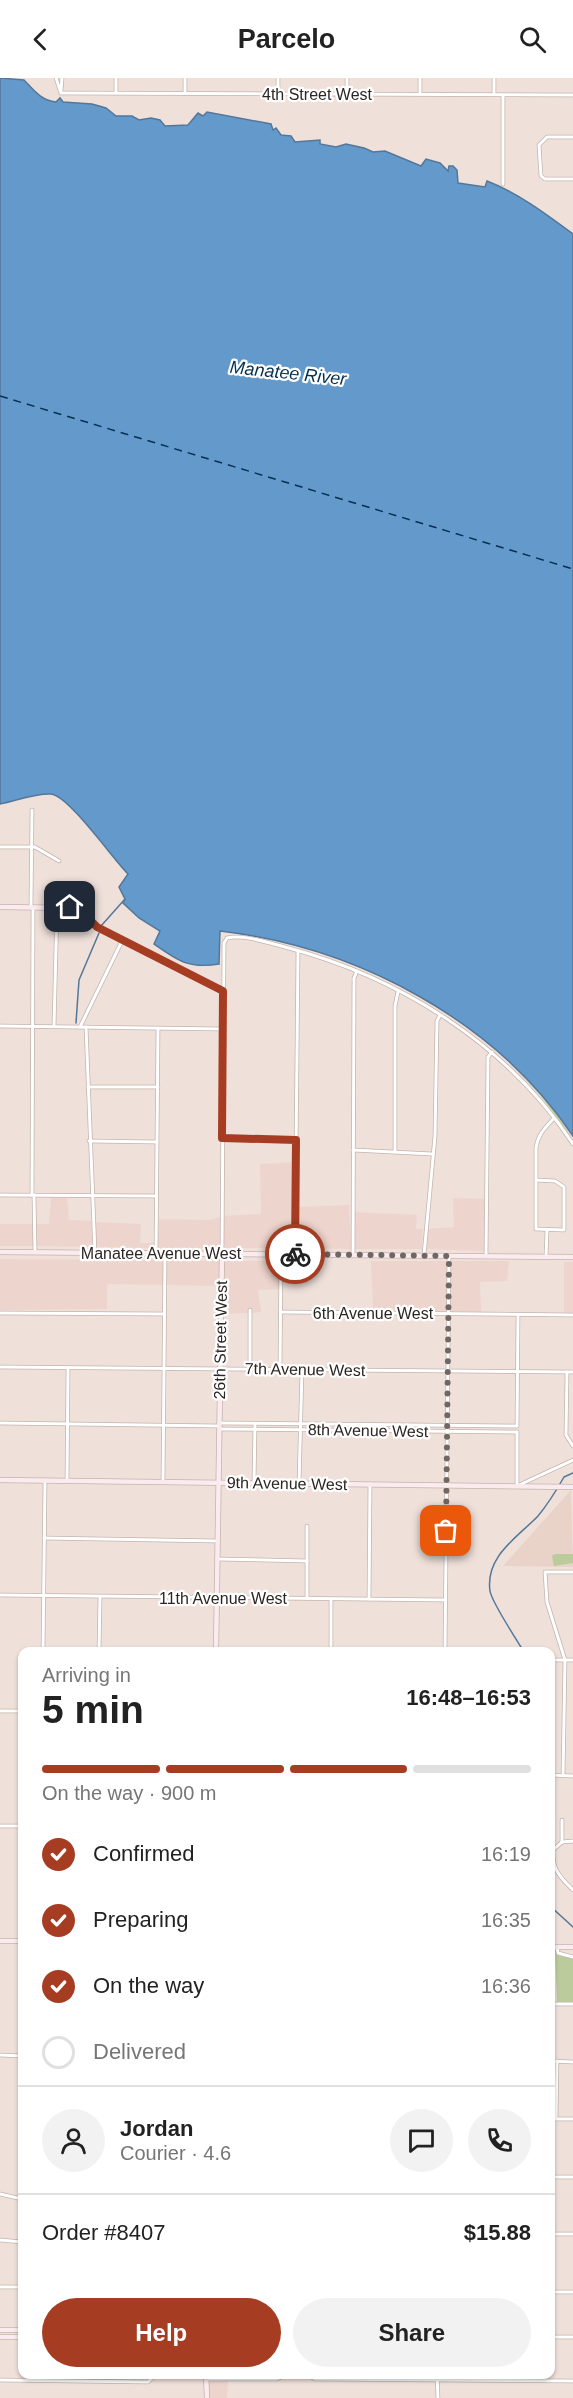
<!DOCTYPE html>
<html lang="en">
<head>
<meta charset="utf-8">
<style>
  body { margin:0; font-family:Helvetica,sans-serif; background:#f2f2f2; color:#222; height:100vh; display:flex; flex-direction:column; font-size:22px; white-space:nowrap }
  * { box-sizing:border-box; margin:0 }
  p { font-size:20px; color:#767676 }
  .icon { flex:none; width:33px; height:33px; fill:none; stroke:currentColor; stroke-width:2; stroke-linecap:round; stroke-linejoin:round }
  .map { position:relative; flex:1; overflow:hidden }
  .details { position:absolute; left:18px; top:1569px; width:537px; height:732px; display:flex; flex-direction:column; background:#fff; border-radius:12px; box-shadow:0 2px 4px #0004 }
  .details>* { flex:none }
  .pin { position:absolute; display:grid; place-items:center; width:51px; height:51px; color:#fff; margin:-26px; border-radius:12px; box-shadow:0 3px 9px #0006 }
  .courier { position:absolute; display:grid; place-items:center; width:60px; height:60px; margin:-30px; border:4px solid #a63d22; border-radius:50%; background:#fff; color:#222; box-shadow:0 2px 8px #0007 }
  .summary em { font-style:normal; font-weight:800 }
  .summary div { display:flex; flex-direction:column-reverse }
  .summary { display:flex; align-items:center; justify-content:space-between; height:102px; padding:0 24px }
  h1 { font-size:39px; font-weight:800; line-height:45px }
  .bar { display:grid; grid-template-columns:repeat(4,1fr); gap:9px 6px; align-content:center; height:72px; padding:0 24px }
  .bar i { height:8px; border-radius:4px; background:#e0e0e0 }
  .bar .selected { background:#a63d22 }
  .bar p { grid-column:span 4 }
  .line { display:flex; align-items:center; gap:15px; padding:0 24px; border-top:2px solid #e0e0e0 }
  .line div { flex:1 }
  .round { display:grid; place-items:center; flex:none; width:63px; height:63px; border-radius:32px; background:#f2f2f2 }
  ol { padding:0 24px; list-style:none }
  li { display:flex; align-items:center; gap:18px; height:66px }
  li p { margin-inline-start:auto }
  li .icon { padding:6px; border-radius:50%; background:#a63d22; color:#fff; stroke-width:4 }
  li:last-child { color:#767676 }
  li i { width:33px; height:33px; border:3px solid #e0e0e0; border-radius:50% }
  .cta { display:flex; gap:12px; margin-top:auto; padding:12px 24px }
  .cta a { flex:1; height:69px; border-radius:36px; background:#a63d22; color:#fff; font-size:24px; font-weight:800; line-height:69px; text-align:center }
  .cta a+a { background:#f2f2f2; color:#222 }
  header { display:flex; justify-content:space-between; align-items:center; height:78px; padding:0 24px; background:#fff; font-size:27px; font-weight:800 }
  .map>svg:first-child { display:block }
  .commercial { fill:#edd4cc }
  .built { fill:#e9d2c8 }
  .green { fill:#bccb9c }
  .water { fill:#649acb; stroke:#537799; stroke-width:1.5 }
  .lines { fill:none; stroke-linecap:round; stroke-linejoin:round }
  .stream { stroke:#537799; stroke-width:1.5 }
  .ferry { stroke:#053151; stroke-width:1.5; stroke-dasharray:8 6; stroke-linecap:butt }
  .street-casing { stroke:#c3b4ae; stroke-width:4.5 }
  .secondary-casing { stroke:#c3b4ae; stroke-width:6 }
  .street { stroke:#fff; stroke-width:3 }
  .secondary { stroke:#fbebee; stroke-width:4.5 }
  .done { stroke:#706763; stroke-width:6; stroke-dasharray:0 10.8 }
  .route { stroke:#a63d22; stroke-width:8 }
  .labels { text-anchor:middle; stroke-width:4.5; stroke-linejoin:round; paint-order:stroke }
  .street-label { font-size:16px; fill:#2b2623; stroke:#fff }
  .water-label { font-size:18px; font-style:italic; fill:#053151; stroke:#fff }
</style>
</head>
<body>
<header><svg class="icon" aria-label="back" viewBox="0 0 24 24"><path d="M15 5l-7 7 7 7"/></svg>Parcelo<svg class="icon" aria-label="search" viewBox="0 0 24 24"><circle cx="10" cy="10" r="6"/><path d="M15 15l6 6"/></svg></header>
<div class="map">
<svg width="573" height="2320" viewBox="0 0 573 2320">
  <rect width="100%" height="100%" fill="#efe0da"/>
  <g class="commercial">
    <path d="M 294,1084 L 293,1170 L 224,1170 L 224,1138 L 261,1136 L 260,1086 Z"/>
    <path d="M 51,1120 L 67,1120 L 69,1142 L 91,1143 L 92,1169 L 36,1168 L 36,1146 L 49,1146 Z"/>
    <path d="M 453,1120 L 484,1121 L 484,1173 L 426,1171 L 427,1151 L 454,1149 Z"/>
    <path d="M 349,1127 L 351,1171 L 297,1170 L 298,1129 Z"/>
    <path d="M 355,1134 L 417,1137 L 416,1151 L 423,1151 L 422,1171 L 355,1171 Z"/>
    <path d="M 220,1139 L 220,1170 L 158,1170 L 159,1141 L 210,1142 Z"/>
    <path d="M 95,1144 L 141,1146 L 140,1165 L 155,1165 L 155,1170 L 96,1169 Z"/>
    <rect x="0" y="1146" width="33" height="22"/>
    <path d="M 0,1181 L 163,1182 L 163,1207 L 107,1206 L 107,1231 L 0,1232 Z"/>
    <path d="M 167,1182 L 220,1183 L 219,1221 L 218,1208 L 167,1207 Z"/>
    <path d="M 224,1183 L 279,1183 L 279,1211 L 258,1212 L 261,1234 L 252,1235 L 252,1231 L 248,1231 L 248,1235 L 222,1236 Z"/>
    <path d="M 371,1183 L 447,1183 L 447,1233 L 373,1232 Z"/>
    <path d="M 451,1183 L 509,1183 L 507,1203 L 480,1204 L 481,1234 L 451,1233 Z"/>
    <path d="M 564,1184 L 573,1184 L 573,1235 L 564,1234 Z"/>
    <path d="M 208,2303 L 228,2303 L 227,2320 L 209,2320 Z"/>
  </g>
  <path class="built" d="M 571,1412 L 573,1489 L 503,1488 Z"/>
  <g class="green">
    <path d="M 499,974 L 550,1026 L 573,1061 L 540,1017 Z"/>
    <path d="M 555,1476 L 573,1476 L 573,1485 L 554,1488 L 552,1478 Z"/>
    <path d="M 555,1871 L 557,1877 L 573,1881 L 573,1924 L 557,1924 Z"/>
  </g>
  <path class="water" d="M 0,0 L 24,2 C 33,11 40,22 56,24 L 60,20 L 63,24 L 92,26 L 106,30 L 116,38 L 132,38 L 139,42 L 151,40 L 160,42 L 165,48 L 188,47 L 198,35 L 203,38 L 207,34 L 271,46 L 273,52 L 276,50 L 281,57 L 291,58 L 295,64 L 320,62 L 320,66 L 336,69 L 346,66 L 364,70 L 373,74 L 385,73 L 421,88 L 426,81 L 440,85 L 448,93 L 449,88 L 453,88 L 457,92 L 458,105 L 485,109 L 487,103 C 518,115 546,136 573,156 L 573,1058 C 495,942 357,869 220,853 L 219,886 C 189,891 178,883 154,866 L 160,853 L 139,840 L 123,825 L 125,821 L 119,809 L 128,796 C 113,781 68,717 51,716 C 35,715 16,723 0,726 Z"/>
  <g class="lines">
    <g class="stream">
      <path d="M 101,848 L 125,821"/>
      <path d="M 76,945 L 79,902 L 99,855"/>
      <path d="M 524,1574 C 517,1562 492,1525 490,1513 C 485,1478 518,1459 538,1438 C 548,1426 556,1413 564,1399 L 573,1395"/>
      <path d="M 550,1828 L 573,1849"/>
    </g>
    <path class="ferry" d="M 0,318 L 573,491"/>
    <defs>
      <g id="street">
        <path d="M 56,0 L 61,15"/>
        <path d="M 61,13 L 62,0"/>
        <path d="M 61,15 L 573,17"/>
        <path d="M 116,15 L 116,0"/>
        <path d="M 185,15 L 185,0"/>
        <path d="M 278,16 L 278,0"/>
        <path d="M 347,16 L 347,0"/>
        <path d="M 420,16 L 420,0"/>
        <path d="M 494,16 L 494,0"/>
        <path d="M 573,59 L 547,59 L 539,67 L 541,98 L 545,101 L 573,101"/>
        <path d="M 503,106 L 503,17"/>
        <path d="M 0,769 L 35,769 L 59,783"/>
        <path d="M 31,829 L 32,732"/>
        <path d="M 0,948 L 223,951"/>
        <path d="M 54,948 L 57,830"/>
        <path d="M 80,949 L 122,863"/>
        <path d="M 86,949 L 95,1175"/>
        <path d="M 88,1009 L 158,1009"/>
        <path d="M 223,1060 L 296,1062"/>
        <path d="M 89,1063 L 157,1064"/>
        <path d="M 353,1072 L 432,1076"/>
        <path d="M 395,1074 L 395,928 L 398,914"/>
        <path d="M 536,1102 L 555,1103 L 564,1109 L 564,1152 L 536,1151 L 536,1070 C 538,1056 545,1050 554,1040"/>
        <path d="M 0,1117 L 157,1118"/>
        <path d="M 32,1117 L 33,829"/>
        <path d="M 34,1117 L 35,1174"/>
        <path d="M 156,1175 L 158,950"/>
        <path d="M 222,1175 L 224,865 L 227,860 C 243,856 269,865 285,869 C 400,899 508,967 573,1066"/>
        <path d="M 295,1176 L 298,873"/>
        <path d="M 353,1177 L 354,900 L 357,893"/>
        <path d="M 424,1177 L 435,1058 L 437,943 L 440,937"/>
        <path d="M 486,1178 L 488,979 L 492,974"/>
        <path d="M 546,1179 L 547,1152"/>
        <path d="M 280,1234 L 573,1237"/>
        <path d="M 0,1235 L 164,1236"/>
        <path d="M 0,1289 L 573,1294"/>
        <path d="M 250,1291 L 250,1232"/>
        <path d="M 280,1291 L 281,1176"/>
        <path d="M 567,1294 L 566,1357 L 573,1368"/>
        <path d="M 0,1345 L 219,1348"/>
        <path d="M 219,1345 L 517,1348"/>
        <path d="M 517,1348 L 518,1237"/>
        <path d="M 219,1351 L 517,1354"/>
        <path d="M 517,1354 L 517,1408 L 573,1382"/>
        <path d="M 67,1402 L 68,1290"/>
        <path d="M 163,1404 L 165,1175"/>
        <path d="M 254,1405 L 255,1346"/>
        <path d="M 299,1406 L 302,1291"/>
        <path d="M 44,1460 L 217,1463"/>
        <path d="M 217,1481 L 307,1483"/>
        <path d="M 0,1517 L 446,1522"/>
        <path d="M 307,1520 L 307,1448"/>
        <path d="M 369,1521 L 370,1406"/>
        <path d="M 43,1574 L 45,1403"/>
        <path d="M 99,1574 L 100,1519"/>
        <path d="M 331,1574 L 331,1521"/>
        <path d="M 445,1574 L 449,1178"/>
        <path d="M 550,1582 L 573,1582"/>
        <path d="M 0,1633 L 22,1633"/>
        <path d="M 550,1697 L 573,1698"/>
        <path d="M 563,1698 L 565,1582 L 547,1524 L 545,1494 L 573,1494"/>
        <path d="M 0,1748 L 22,1748"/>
        <path d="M 562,1764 L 553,1772 C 552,1792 560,1799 573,1812"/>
        <path d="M 562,1764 L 562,1742"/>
        <path d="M 562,1764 L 573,1763"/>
        <path d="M 557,1869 L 558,1875 L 573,1879"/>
        <path d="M 550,1926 L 573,1926"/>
        <path d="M 0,1977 L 22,1978"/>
        <path d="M 550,1983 L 573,1984"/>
        <path d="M 550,2041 L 573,2041"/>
        <path d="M 556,2041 L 557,1983"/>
        <path d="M 550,2099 L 573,2099"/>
        <path d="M 0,2116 L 22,2121"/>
        <path d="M 550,2156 L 573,2156"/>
        <path d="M 0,2162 L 22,2164"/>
        <path d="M 0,2209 L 22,2209"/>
        <path d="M 550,2214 L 573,2214"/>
        <path d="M 550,2259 L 573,2259"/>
        <path d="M 306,2296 L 315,2301 L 573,2303"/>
        <path d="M 437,2296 L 438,2320"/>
        <path d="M 206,2301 L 277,2301 L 287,2296"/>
        <path d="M 0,2302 L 148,2304 L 156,2296"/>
      </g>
      <g id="secondary">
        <path d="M 0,829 L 76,830 L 97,849 L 223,913"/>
        <path d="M 0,1174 L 573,1179"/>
        <path d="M 0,1402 L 573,1409"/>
        <path d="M 216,1574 L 222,1176"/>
        <path d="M 0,1863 L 22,1863"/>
        <path d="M 550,1869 L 573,1869"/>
        <path d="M 0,2252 L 22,2252"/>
        <path d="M 0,2259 L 22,2259"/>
        <path d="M 206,2296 L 207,2320"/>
      </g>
    </defs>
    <use href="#street" class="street-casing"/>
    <use href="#secondary" class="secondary-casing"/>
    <use href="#street" class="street"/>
    <use href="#secondary" class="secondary"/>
  </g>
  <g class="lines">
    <path class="done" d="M 295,1176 L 449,1178 L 446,1453"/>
    <path class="route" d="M 70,829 L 81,833 L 97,849 L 223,913 L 222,1060 L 296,1062 L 295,1176"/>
  </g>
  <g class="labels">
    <g class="street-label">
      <text x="317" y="22">4th Street West</text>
      <text x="161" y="1181">Manatee Avenue West</text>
      <text x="373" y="1241">6th Avenue West</text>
      <text transform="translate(220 1262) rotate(-89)" y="6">26th Street West</text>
      <text transform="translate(305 1291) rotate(1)" y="6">7th Avenue West</text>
      <text transform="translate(368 1352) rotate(1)" y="6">8th Avenue West</text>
      <text transform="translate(287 1405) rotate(1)" y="6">9th Avenue West</text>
      <text x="223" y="1526">11th Avenue West</text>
    </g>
    <g class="water-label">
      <text transform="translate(288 295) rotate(6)" y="6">Manatee River</text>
    </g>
  </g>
</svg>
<div class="pin" style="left:446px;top:1453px;background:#ea580c"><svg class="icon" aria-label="bag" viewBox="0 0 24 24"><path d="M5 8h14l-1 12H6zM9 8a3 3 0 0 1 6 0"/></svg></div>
<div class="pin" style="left:70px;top:829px;background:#1f2937"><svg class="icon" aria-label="home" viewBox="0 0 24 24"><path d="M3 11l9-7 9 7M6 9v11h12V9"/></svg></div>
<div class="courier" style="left:295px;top:1176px"><svg class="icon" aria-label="bike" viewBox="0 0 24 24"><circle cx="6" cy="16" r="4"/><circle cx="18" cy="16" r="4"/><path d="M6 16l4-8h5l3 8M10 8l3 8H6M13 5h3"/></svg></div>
<section class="details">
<div class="summary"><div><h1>5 min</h1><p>Arriving in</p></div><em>16:48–16:53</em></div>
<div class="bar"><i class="selected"></i><i class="selected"></i><i class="selected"></i><i></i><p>On the way · 900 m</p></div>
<ol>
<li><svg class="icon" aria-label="check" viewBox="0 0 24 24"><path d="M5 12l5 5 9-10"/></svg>Confirmed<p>16:19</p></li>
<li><svg class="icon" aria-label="check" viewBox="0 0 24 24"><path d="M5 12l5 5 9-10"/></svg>Preparing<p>16:35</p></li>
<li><svg class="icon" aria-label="check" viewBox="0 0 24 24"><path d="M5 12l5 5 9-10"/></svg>On the way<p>16:36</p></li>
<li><i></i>Delivered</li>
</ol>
<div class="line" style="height:108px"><a class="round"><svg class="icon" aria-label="person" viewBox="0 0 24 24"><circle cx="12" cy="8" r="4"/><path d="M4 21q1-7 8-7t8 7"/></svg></a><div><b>Jordan</b><p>Courier · 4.6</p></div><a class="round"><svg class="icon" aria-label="chat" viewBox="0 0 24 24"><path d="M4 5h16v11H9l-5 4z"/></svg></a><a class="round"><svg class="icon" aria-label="phone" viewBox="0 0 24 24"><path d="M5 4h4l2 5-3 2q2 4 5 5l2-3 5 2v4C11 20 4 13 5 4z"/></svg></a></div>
<div class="line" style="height:78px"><div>Order #8407</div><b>$15.88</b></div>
<div class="cta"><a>Help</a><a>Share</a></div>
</section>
</div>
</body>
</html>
